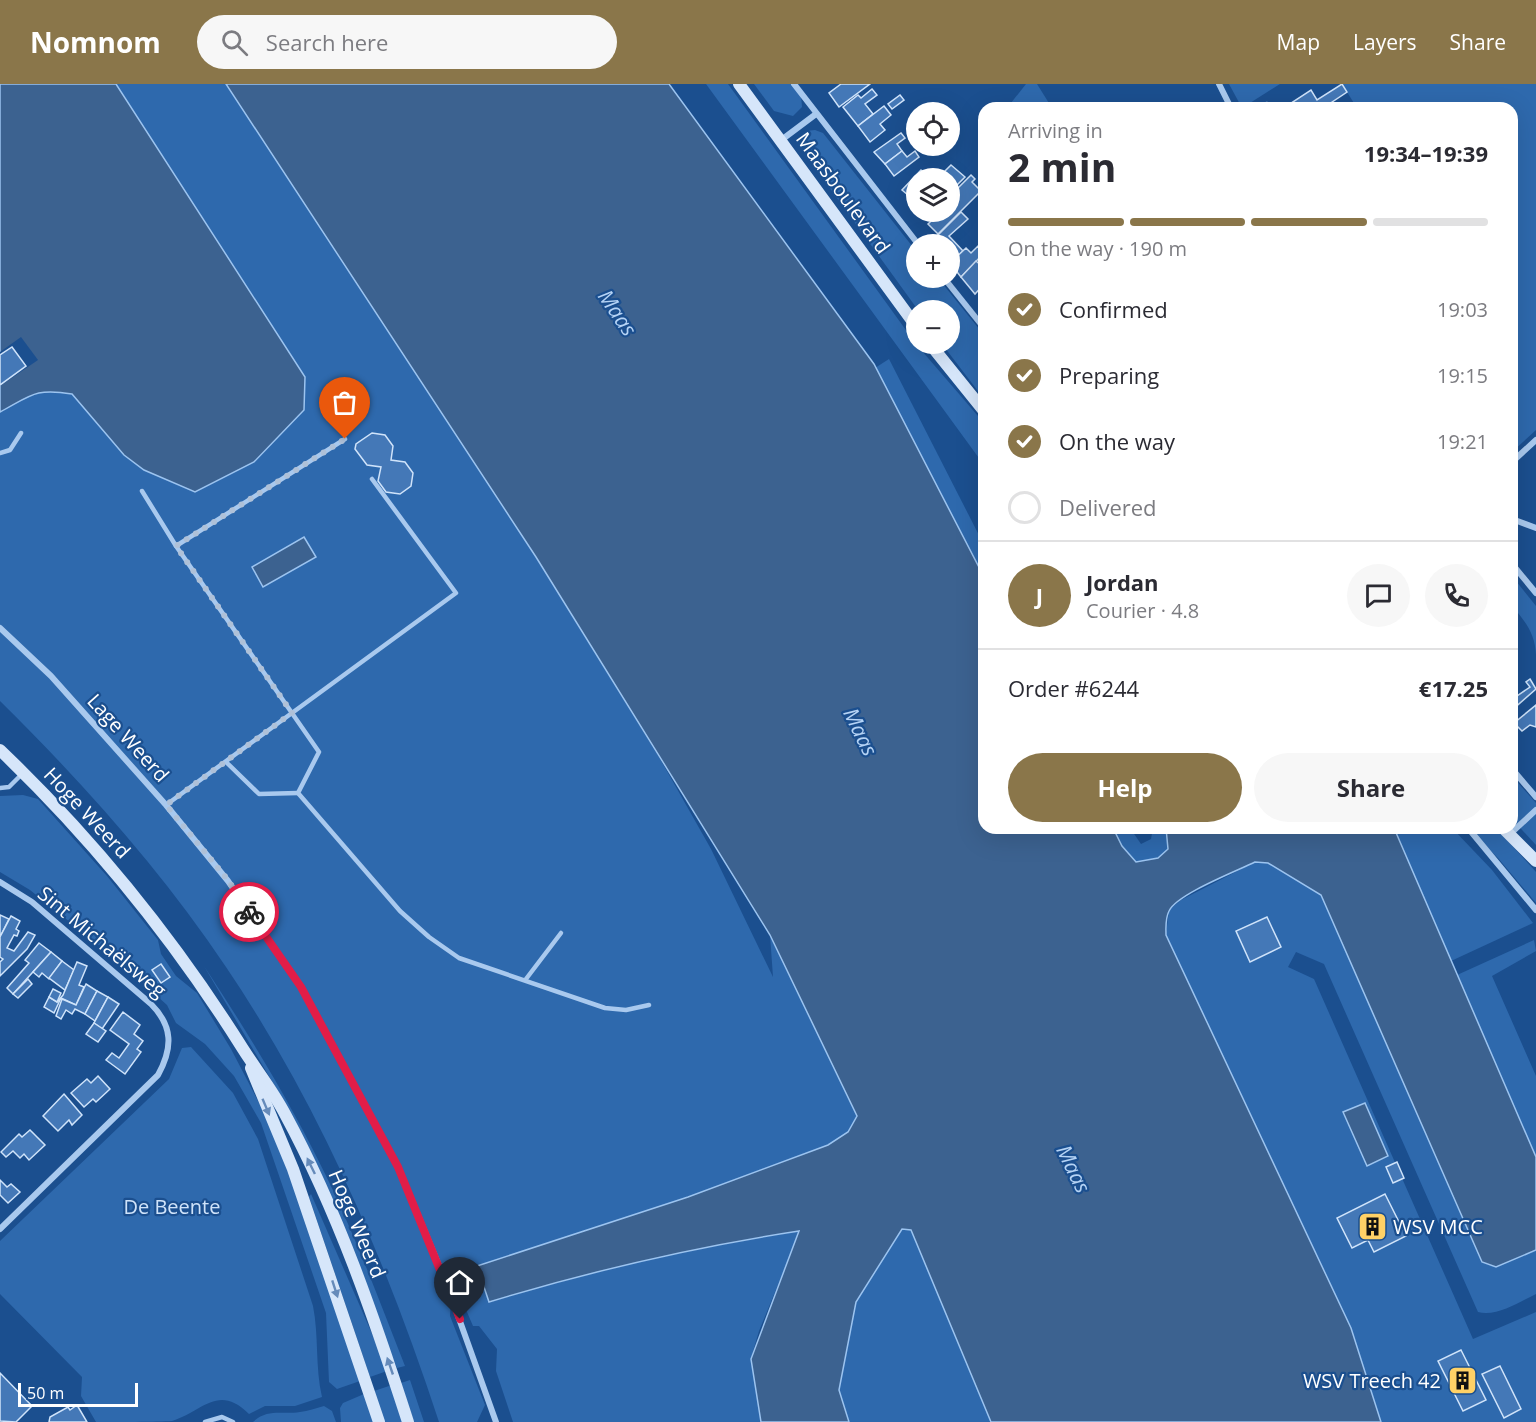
<!DOCTYPE html>
<html lang="en">
<head>
<meta charset="utf-8">
<style>
  body { margin:0; font-family:"Open Sans",sans-serif; background:#f7f7f7; color:#2b2b33; height:100vh; display:flex; flex-direction:column; font-size:22px; white-space:nowrap }
  * { box-sizing:border-box; margin:0 }
  p { font-size:20px; color:#7c7c81 }
  .icon { flex:none; width:33px; height:33px; fill:none; stroke:currentColor; stroke-width:2; stroke-linecap:round; stroke-linejoin:round }
  .map { position:relative; flex:1; overflow:hidden }
  .details { position:absolute; left:978px; top:18px; width:540px; height:732px; display:flex; flex-direction:column; background:#fff; border-radius:18px; box-shadow:0 6px 24px #0002 }
  .details>* { flex:none }
  .controls { position:absolute; left:906px; top:18px; display:grid; gap:12px }
  .controls a { display:grid; place-items:center; width:54px; height:54px; border-radius:50%; background:#fff; box-shadow:0 6px 24px #0002; font-size:30px }
  .scale { position:absolute; left:18px; bottom:15px; width:120px; box-sizing:border-box; padding-left:6px; border:3px solid #fff; border-top:0; font-size:16px; line-height:21px; white-space:nowrap; color:#fff; -webkit-text-stroke:4px #1b4f8f; paint-order:stroke }
  .pin { position:absolute; display:grid; place-items:center; width:51px; height:51px; color:#fff; margin:-62px -26px; border-radius:50% 50% 50% 0; rotate:-45deg; box-shadow:0 0 6px #0007 }
  .pin .icon { rotate:45deg }
  .courier { position:absolute; display:grid; place-items:center; width:60px; height:60px; margin:-30px; border:4px solid #e11d48; border-radius:50%; background:#fff; color:#222; box-shadow:0 2px 8px #0007 }
  .headline em { font-style:normal; font-weight:700 }
  .headline div { display:flex; flex-direction:column-reverse }
  .headline { display:flex; align-items:center; justify-content:space-between; height:102px; padding:0 30px }
  h1 { font-size:39px; font-weight:700; line-height:45px }
  .bar { display:grid; grid-template-columns:repeat(4,1fr); gap:9px 6px; align-content:center; height:72px; padding:0 30px }
  .bar i { height:8px; border-radius:4px; background:#e1e1e2 }
  .bar .selected { background:#8a764a }
  .bar p { grid-column:span 4 }
  .line { display:flex; align-items:center; gap:15px; padding:0 30px; border-top:2px solid #e1e1e2 }
  .line div { flex:1 }
  .round { display:grid; place-items:center; flex:none; width:63px; height:63px; border-radius:32px; background:#f7f7f7 }
  ol { padding:0 30px; list-style:none }
  li { display:flex; align-items:center; gap:18px; height:66px }
  li p { margin-inline-start:auto }
  li .icon { padding:6px; border-radius:50%; background:#8a764a; color:#fff; stroke-width:4 }
  li:last-child { color:#7c7c81 }
  li i { width:33px; height:33px; border:3px solid #e1e1e2; border-radius:50% }
  .cta { display:flex; gap:12px; margin-top:auto; padding:12px 30px }
  .cta a { flex:1; height:69px; border-radius:36px; background:#8a764a; color:#fff; font-size:24px; font-weight:700; line-height:69px; text-align:center }
  .cta a+a { background:#f7f7f7; color:#2b2b33 }
  header { display:flex; align-items:center; gap:36px; box-sizing:border-box; height:84px; padding:0 30px; background:#8a764a; color:#fff }
  header strong { font-size:28px }
  nav { display:flex; gap:33px; margin-inline-start:auto; font-size:21px }
  .search { width:420px; height:54px; background:#f7f7f7; display:flex; align-items:center; gap:15px; box-sizing:border-box; padding:0 21px; border-radius:33px; color:#7c7c81; font-size:22px }
  .map>svg:first-child { display:block }
  .green { fill:#2e69ad }
  .water { fill:#3c6290; stroke:#9cc4f0; stroke-width:1.5 }
  .pier { fill:#1b4f8f }
  .building { fill:#4478b7; stroke:#cfe3fa; stroke-width:1.5 }
  .lines { fill:none; stroke-linecap:round; stroke-linejoin:round }
  .lane { stroke:#a9c9ee; stroke-width:4.5 }
  .street { stroke:#a9c9ee; stroke-width:6 }
  .secondary { stroke:#d6e6fa; stroke-width:12 }
  .oneway { fill:#668bba }
  .done { stroke:#afc1d8; stroke-width:6; stroke-dasharray:0 10.8 }
  .route { stroke:#e11d48; stroke-width:8 }
  .labels { text-anchor:middle; stroke-width:4.5; stroke-linejoin:round; paint-order:stroke }
  .street-label { font-size:20px; fill:#fff; stroke:#1b4f8f }
  .park-label { font-size:20px; fill:#cfe3fa; stroke:#1b4f8f }
  .poi-label { font-size:20px; fill:#fff; stroke:#1b4f8f; text-anchor:start }
  .water-label { font-size:21px; font-style:italic; fill:#b5d3f5; stroke:#1b4f8f }
</style>
</head>
<body>
<header>
<strong>Nomnom</strong>
<div class="search"><svg class="icon" aria-label="search" viewBox="0 0 24 24"><circle cx="10" cy="10" r="6"/><path d="M15 15l6 6"/></svg>Search here</div>
<nav><a>Map</a><a>Layers</a><a>Share</a></nav>
</header>
<div class="map">
<svg width="1536" height="1338" viewBox="0 0 1536 1338">
  <rect width="100%" height="100%" fill="#1b4f8f"/>
  <g class="green">
    <path d="M 116,0 L 226,0 L 536,473 L 659,673 L 711,765 L 773,893 L 770,851 L 857,1032 L 848,1048 L 828,1061 L 688,1113 L 477,1183 L 490,1218 C 592,1187 695,1164 800,1147 L 759,1247 L 751,1274 L 761,1338 L 513,1338 L 496,1287 L 497,1265 L 479,1242 L 473,1242 L 452,1193 L 450,1232 L 485,1321 L 477,1338 L 439,1338 C 387,1179 320,1022 226,883 C 161,786 83,699 0,617 L 0,328 C 32,311 35,303 72,310 L 125,371 L 144,386 L 195,408 L 254,378 L 304,326 L 305,293 Z"/>
    <path d="M 706,0 L 728,0 L 916,260 L 984,339 L 984,381 Z"/>
    <path d="M 754,0 L 791,0 L 801,11 L 802,23 L 793,32 L 774,27 Z"/>
    <path d="M 1026,0 L 1037,0 L 1052,24 L 1007,24 Z"/>
    <path d="M 1229,0 L 1280,0 L 1242,24 Z"/>
    <path d="M 1342,0 L 1536,0 L 1536,346 L 1512,368 L 1512,24 L 1357,24 Z"/>
    <path d="M 815,46 L 823,49 L 916,167 L 916,194 L 938,194 L 984,251 L 984,315 L 942,260 L 950,260 L 950,226 L 918,226 L 803,67 L 799,59 L 806,47 Z"/>
    <path d="M 889,275 L 984,461 L 984,493 L 875,284 Z"/>
    <path d="M 1512,492 L 1536,522 L 1536,571 C 1535,550 1526,538 1512,522 Z"/>
    <path d="M 1512,692 L 1536,719 L 1536,761 L 1512,735 Z"/>
    <path d="M 23,711 L 38,715 L 107,792 L 158,856 L 161,870 L 176,892 L 197,909 L 231,965 L 268,1036 L 299,1115 L 360,1297 L 337,1305 L 329,1298 L 326,1229 L 261,1039 L 234,992 L 205,960 L 176,939 L 167,921 L 111,871 L 30,806 L 0,788 L 0,712 Z"/>
    <path d="M 1113,744 L 1130,744 L 1141,760 L 1151,755 L 1153,744 L 1166,744 L 1168,765 L 1158,774 L 1136,778 L 1122,762 Z"/>
    <path d="M 1394,744 L 1452,744 L 1492,786 L 1533,839 L 1451,877 Z"/>
    <path d="M 1467,744 L 1496,744 L 1536,788 L 1536,819 L 1498,774 Z"/>
    <path d="M 1255,778 L 1268,779 L 1321,811 L 1482,1178 L 1496,1183 L 1536,1166 L 1536,1210 C 1519,1218 1497,1233 1478,1228 L 1324,880 L 1296,868 L 1288,883 L 1314,895 L 1473,1255 L 1536,1228 L 1536,1338 L 1381,1338 L 1351,1244 L 1166,851 L 1169,826 L 1181,816 Z"/>
    <path d="M 1534,856 L 1536,867 L 1492,892 L 1536,992 L 1536,1073 L 1457,891 Z"/>
    <path d="M 204,882 C 250,952 294,1024 330,1100 C 358,1159 381,1221 405,1282 L 397,1284 L 286,1021 Z"/>
    <path d="M 191,963 L 233,1009 L 258,1055 L 313,1222 C 319,1252 315,1283 322,1313 L 295,1322 L 265,1322 L 249,1330 C 218,1299 202,1328 172,1337 C 158,1338 114,1338 96,1338 L 81,1312 L 82,1293 L 0,1210 L 0,1157 L 169,995 L 182,964 Z"/>
    <path d="M 311,1110 L 380,1268 L 387,1287 L 370,1293 L 309,1113 Z"/>
    <path d="M 902,1145 L 912,1146 L 991,1338 L 849,1338 L 839,1306 L 856,1217 Z"/>
    <path d="M 410,1296 L 424,1338 L 414,1338 L 401,1299 Z"/>
    <path d="M 392,1301 L 405,1338 L 384,1338 L 374,1307 Z"/>
    <path d="M 364,1310 L 374,1338 L 341,1338 L 340,1324 L 343,1319 Z"/>
    <path d="M 324,1322 L 332,1327 L 336,1338 L 253,1338 C 268,1324 282,1331 300,1328 C 308,1327 316,1324 324,1322 Z"/>
  </g>
  <g class="water">
    <path d="M 0,0 L 116,0 L 305,293 L 304,326 L 254,378 L 195,408 L 144,386 L 124,371 L 72,310 C 35,304 32,311 0,328 Z"/>
    <path d="M 226,0 L 669,0 L 874,280 L 984,493 L 984,744 L 1113,744 L 1122,762 L 1136,778 L 1158,774 L 1168,765 L 1166,744 L 1394,744 L 1536,1073 L 1536,1166 L 1496,1183 L 1482,1178 L 1321,811 L 1268,779 L 1255,778 C 1237,787 1177,810 1169,827 C 1165,835 1166,843 1166,851 L 1351,1244 L 1381,1338 L 991,1338 L 911,1146 L 902,1145 L 856,1218 L 839,1306 L 849,1338 L 761,1338 L 751,1275 L 799,1147 C 694,1163 591,1187 489,1218 L 477,1182 L 688,1113 L 828,1061 L 848,1048 L 857,1032 L 770,851 L 536,473 Z"/>
    <path d="M 304,453 L 316,473 L 263,503 L 252,483 Z"/>
    <path d="M 1365,1019 L 1388,1072 L 1367,1082 L 1343,1028 Z"/>
  </g>
  <path class="pier" d="M 21,253 L 38,276 L 0,302 L 0,268 Z"/>
  <g class="building">
    <path d="M 841,0 L 870,0 L 839,23 L 829,9 Z"/>
    <path d="M 1342,0 L 1347,8 L 1323,24 L 1285,23 L 1311,6 L 1317,16 Z"/>
    <path d="M 872,5 L 877,11 L 865,20 L 873,30 L 858,42 L 843,23 L 858,11 L 861,14 Z"/>
    <path d="M 900,11 L 904,16 L 892,25 L 888,20 Z"/>
    <path d="M 884,22 L 891,31 L 880,40 L 885,46 L 870,58 L 858,42 Z"/>
    <path d="M 901,49 L 905,54 L 897,60 L 902,67 L 885,80 L 874,68 Z"/>
    <path d="M 902,67 L 907,73 L 915,67 L 919,73 L 894,92 L 885,80 Z"/>
    <path d="M 951,81 L 965,93 L 953,105 L 950,102 L 950,94 L 938,94 Z"/>
    <path d="M 921,86 L 930,94 L 916,94 L 915,117 L 902,106 Z"/>
    <path d="M 971,91 L 975,95 L 972,98 L 981,107 L 938,150 L 928,140 L 941,128 L 950,128 L 950,119 L 958,110 L 955,107 Z"/>
    <path d="M 961,128 L 968,135 L 949,152 L 963,167 L 950,179 L 950,160 L 933,160 L 931,158 Z"/>
    <path d="M 978,162 L 984,169 L 961,193 L 950,179 L 966,164 L 971,169 Z"/>
    <path d="M 976,177 L 984,184 L 984,200 L 975,210 L 961,193 Z"/>
    <path d="M 12,263 L 26,282 L 0,301 L 0,271 Z"/>
    <path d="M 372,349 L 385,351 L 393,362 L 391,376 L 405,378 L 413,389 L 411,402 L 400,410 L 386,408 L 378,397 L 381,383 L 367,381 L 355,365 L 356,360 Z"/>
    <path d="M 1530,595 L 1536,605 L 1512,626 L 1512,611 L 1514,614 L 1530,603 L 1526,598 Z"/>
    <path d="M 1536,621 L 1536,643 L 1530,641 L 1522,647 L 1514,639 Z"/>
    <path d="M 0,831 L 9,835 L 0,853 Z"/>
    <path d="M 11,832 L 20,837 L 16,845 L 19,847 L 17,852 L 14,851 L 7,864 L 14,867 L 28,848 L 35,851 L 27,865 L 0,892 L 0,878 L 3,875 L 0,873 L 0,853 Z"/>
    <path d="M 1267,833 L 1281,863 L 1250,878 L 1236,847 Z"/>
    <path d="M 39,859 L 51,868 L 13,910 L 7,904 L 29,879 L 25,876 Z"/>
    <path d="M 51,868 L 62,877 L 49,895 L 42,889 L 39,893 L 33,888 Z"/>
    <path d="M 62,877 L 74,886 L 65,906 L 49,894 Z"/>
    <path d="M 77,878 L 87,882 L 79,901 L 84,903 L 76,921 L 61,914 L 54,929 L 44,923 L 49,913 L 57,918 L 63,911 Z"/>
    <path d="M 161,880 L 170,893 L 161,899 L 152,886 Z"/>
    <path d="M 28,895 L 32,900 L 18,914 L 13,910 Z"/>
    <path d="M 86,900 L 97,907 L 85,930 L 75,925 L 72,930 L 66,926 L 61,935 L 56,932 L 62,915 L 76,921 Z"/>
    <path d="M 53,905 L 61,909 L 57,918 L 49,913 Z"/>
    <path d="M 97,907 L 108,913 L 95,937 L 85,930 Z"/>
    <path d="M 108,913 L 119,920 L 102,945 L 94,939 Z"/>
    <path d="M 123,928 L 140,941 L 134,950 L 143,957 L 137,965 L 141,968 L 125,990 L 106,976 L 112,969 L 119,974 L 129,960 L 110,946 Z"/>
    <path d="M 94,939 L 106,947 L 98,958 L 86,950 Z"/>
    <path d="M 98,992 L 110,1005 L 96,1018 L 93,1015 L 84,1023 L 71,1009 L 87,995 L 91,999 Z"/>
    <path d="M 64,1010 L 82,1031 L 72,1041 L 69,1036 L 58,1047 L 43,1032 Z"/>
    <path d="M 30,1046 L 45,1061 L 29,1076 L 24,1070 L 20,1074 L 13,1067 L 6,1073 L 1,1068 L 19,1050 L 22,1053 Z"/>
    <path d="M 1397,1078 L 1404,1094 L 1393,1099 L 1386,1083 Z"/>
    <path d="M 0,1096 L 7,1103 L 11,1100 L 20,1108 L 8,1119 L 0,1111 Z"/>
    <path d="M 1385,1110 L 1406,1152 L 1374,1168 L 1368,1156 L 1352,1164 L 1337,1134 Z"/>
    <path d="M 1461,1266 L 1486,1316 L 1463,1327 L 1438,1277 Z"/>
    <path d="M 1500,1282 L 1521,1325 L 1504,1334 L 1482,1290 Z"/>
    <path d="M 0,1289 L 32,1322 L 16,1338 L 0,1337 Z"/>
    <path d="M 77,1321 L 87,1338 L 49,1338 L 50,1333 L 68,1323 L 70,1326 Z"/>
  </g>
  <g class="lines">
    <g class="lane">
      <path d="M 1251,24 L 1267,20"/>
      <path d="M 0,369 L 10,366 L 21,349"/>
      <path d="M 142,407 L 176,462 L 319,668 L 298,709 L 400,827 L 429,853 L 459,874 L 605,924 L 626,926 L 649,921"/>
      <path d="M 176,462 L 345,355"/>
      <path d="M 226,678 L 259,710 L 298,709"/>
      <path d="M 0,704 L 9,703 L 22,690"/>
      <path d="M 166,721 L 456,509 L 372,395"/>
      <path d="M 526,895 L 561,849"/>
      <path d="M 205,1338 L 222,1333 L 233,1338"/>
    </g>
    <g class="street">
      <path d="M 794,0 L 918,160"/>
      <path d="M 1219,0 L 1231,24"/>
      <path d="M 780,57 L 816,30"/>
      <path d="M 944,194 L 984,244"/>
      <path d="M 1512,378 L 1536,356"/>
      <path d="M 1512,435 L 1536,444"/>
      <path d="M 1512,480 L 1536,509"/>
      <path d="M 0,544 L 51,592 L 166,721 L 228,797 L 301,903 L 398,1083 L 447,1201 L 496,1338"/>
      <path d="M 1512,685 L 1536,713"/>
      <path d="M 1468,744 L 1536,826"/>
      <path d="M 1510,750 L 1536,726"/>
      <path d="M 0,798 L 32,818 L 151,920 C 173,942 173,964 158,991 L 0,1145"/>
    </g>
    <g class="secondary">
      <path d="M 739,0 L 916,242"/>
      <path d="M 930,260 L 984,327"/>
      <path d="M 0,666 C 94,756 174,855 243,965 C 257,987 273,1007 285,1030 C 338,1128 374,1233 408,1338"/>
      <path d="M 1503,744 L 1536,777"/>
      <path d="M 251,984 L 293,1085 L 379,1338"/>
    </g>
  </g>
  <defs><path id="oneway-solid" d="M-6-.8H1V-3.2L6.5 0L1 3.2V.8H-6Z" transform="scale(1.5)"/></defs>
  <g class="oneway">
    <use href="#oneway-solid" transform="translate(266 1023) rotate(67)"/>
    <use href="#oneway-solid" transform="translate(311 1082) rotate(-116)"/>
    <use href="#oneway-solid" transform="translate(335 1205) rotate(72)"/>
    <use href="#oneway-solid" transform="translate(390 1282) rotate(-109)"/>
  </g>
  <g class="lines">
    <path class="done" d="M 249,828 L 228,796 L 166,721 L 292,629 L 176,462 L 345,355"/>
    <path class="route" d="M 249,828 L 301,903 L 398,1083 L 460,1235"/>
  </g>
  <defs>
    <symbol id="building-square" viewBox="-11 -11 22 22"><rect x="-9" y="-9" width="18" height="18" rx="4" fill="#ffd166" stroke="#1b4f8f"/><path d="M-4-6H4V6H1V3H-1V6H-4ZM-2.5-4.3h1.7v1.8h-1.7ZM.8-4.3h1.7v1.8H.8ZM-2.5-1h1.7V.8h-1.7ZM.8-1h1.7V.8H.8Z" fill="#111"/></symbol>
  </defs>
  <g fill-rule="evenodd">
    <use href="#building-square" x="1356" y="1126" width="33" height="33"/>
    <use href="#building-square" x="1446" y="1280" width="33" height="33"/>
  </g>
  <g class="labels">
    <g class="street-label">
      <text transform="translate(843 109) rotate(54)" y="7">Maasboulevard</text>
      <text transform="translate(128 654) rotate(48)" y="7">Lage Weerd</text>
      <text transform="translate(87 729) rotate(47)" y="7">Hoge Weerd</text>
      <text transform="translate(102 858) rotate(40)" y="7">Sint Michaëlsweg</text>
      <text transform="translate(357 1140) rotate(67)" y="7">Hoge Weerd</text>
    </g>
    <g class="park-label">
      <text x="172" y="1130">De Beente</text>
    </g>
    <g class="poi-label">
      <text x="1393" y="1150">WSV MCC</text>
      <text x="1441" y="1304" text-anchor="end">WSV Treech 42</text>
    </g>
    <g class="water-label">
      <text transform="translate(617 229) rotate(56)" y="7">Maas</text>
      <text transform="translate(860 648) rotate(64)" y="7">Maas</text>
      <text transform="translate(1073 1085) rotate(64)" y="7">Maas</text>
    </g>
  </g>
</svg>
<div class="controls">
<a><svg class="icon" aria-label="locate" viewBox="0 0 24 24"><circle cx="12" cy="12" r="6"/><path d="M12 2v4M12 18v4M2 12h4M18 12h4"/></svg></a>
<a><svg class="icon" aria-label="layers" viewBox="0 0 24 24"><path d="M12 4l9 5-9 5-9-5zM3 14l9 5 9-5"/></svg></a>
<a>+</a>
<a>−</a>
</div>
<div class="scale">50 m</div>
<div class="pin" style="left:345px;top:355px;background:#ea580c"><svg class="icon" aria-label="bag" viewBox="0 0 24 24"><path d="M5 8h14l-1 12H6zM9 8a3 3 0 0 1 6 0"/></svg></div>
<div class="pin" style="left:460px;top:1235px;background:#1f2937"><svg class="icon" aria-label="home" viewBox="0 0 24 24"><path d="M3 11l9-7 9 7M6 9v11h12V9"/></svg></div>
<div class="courier" style="left:249px;top:828px"><svg class="icon" aria-label="bike" viewBox="0 0 24 24"><circle cx="6" cy="16" r="4"/><circle cx="18" cy="16" r="4"/><path d="M6 16l4-8h5l3 8M10 8l3 8H6M13 5h3"/></svg></div>
<section class="details">
<div class="headline"><div><h1>2 min</h1><p>Arriving in</p></div><em>19:34–19:39</em></div>
<div class="bar"><i class="selected"></i><i class="selected"></i><i class="selected"></i><i></i><p>On the way · 190 m</p></div>
<ol>
<li><svg class="icon" aria-label="check" viewBox="0 0 24 24"><path d="M5 12l5 5 9-10"/></svg>Confirmed<p>19:03</p></li>
<li><svg class="icon" aria-label="check" viewBox="0 0 24 24"><path d="M5 12l5 5 9-10"/></svg>Preparing<p>19:15</p></li>
<li><svg class="icon" aria-label="check" viewBox="0 0 24 24"><path d="M5 12l5 5 9-10"/></svg>On the way<p>19:21</p></li>
<li><i></i>Delivered</li>
</ol>
<div class="line" style="height:108px"><b class="round" style="background:#8a764a;color:#fff">J</b><div><b>Jordan</b><p>Courier · 4.8</p></div><a class="round"><svg class="icon" aria-label="chat" viewBox="0 0 24 24"><path d="M4 5h16v11H9l-5 4z"/></svg></a><a class="round"><svg class="icon" aria-label="phone" viewBox="0 0 24 24"><path d="M5 4h4l2 5-3 2q2 4 5 5l2-3 5 2v4C11 20 4 13 5 4z"/></svg></a></div>
<div class="line" style="height:78px"><div>Order #6244</div><b>€17.25</b></div>
<div class="cta"><a>Help</a><a>Share</a></div>
</section>
</div>
</body>
</html>
